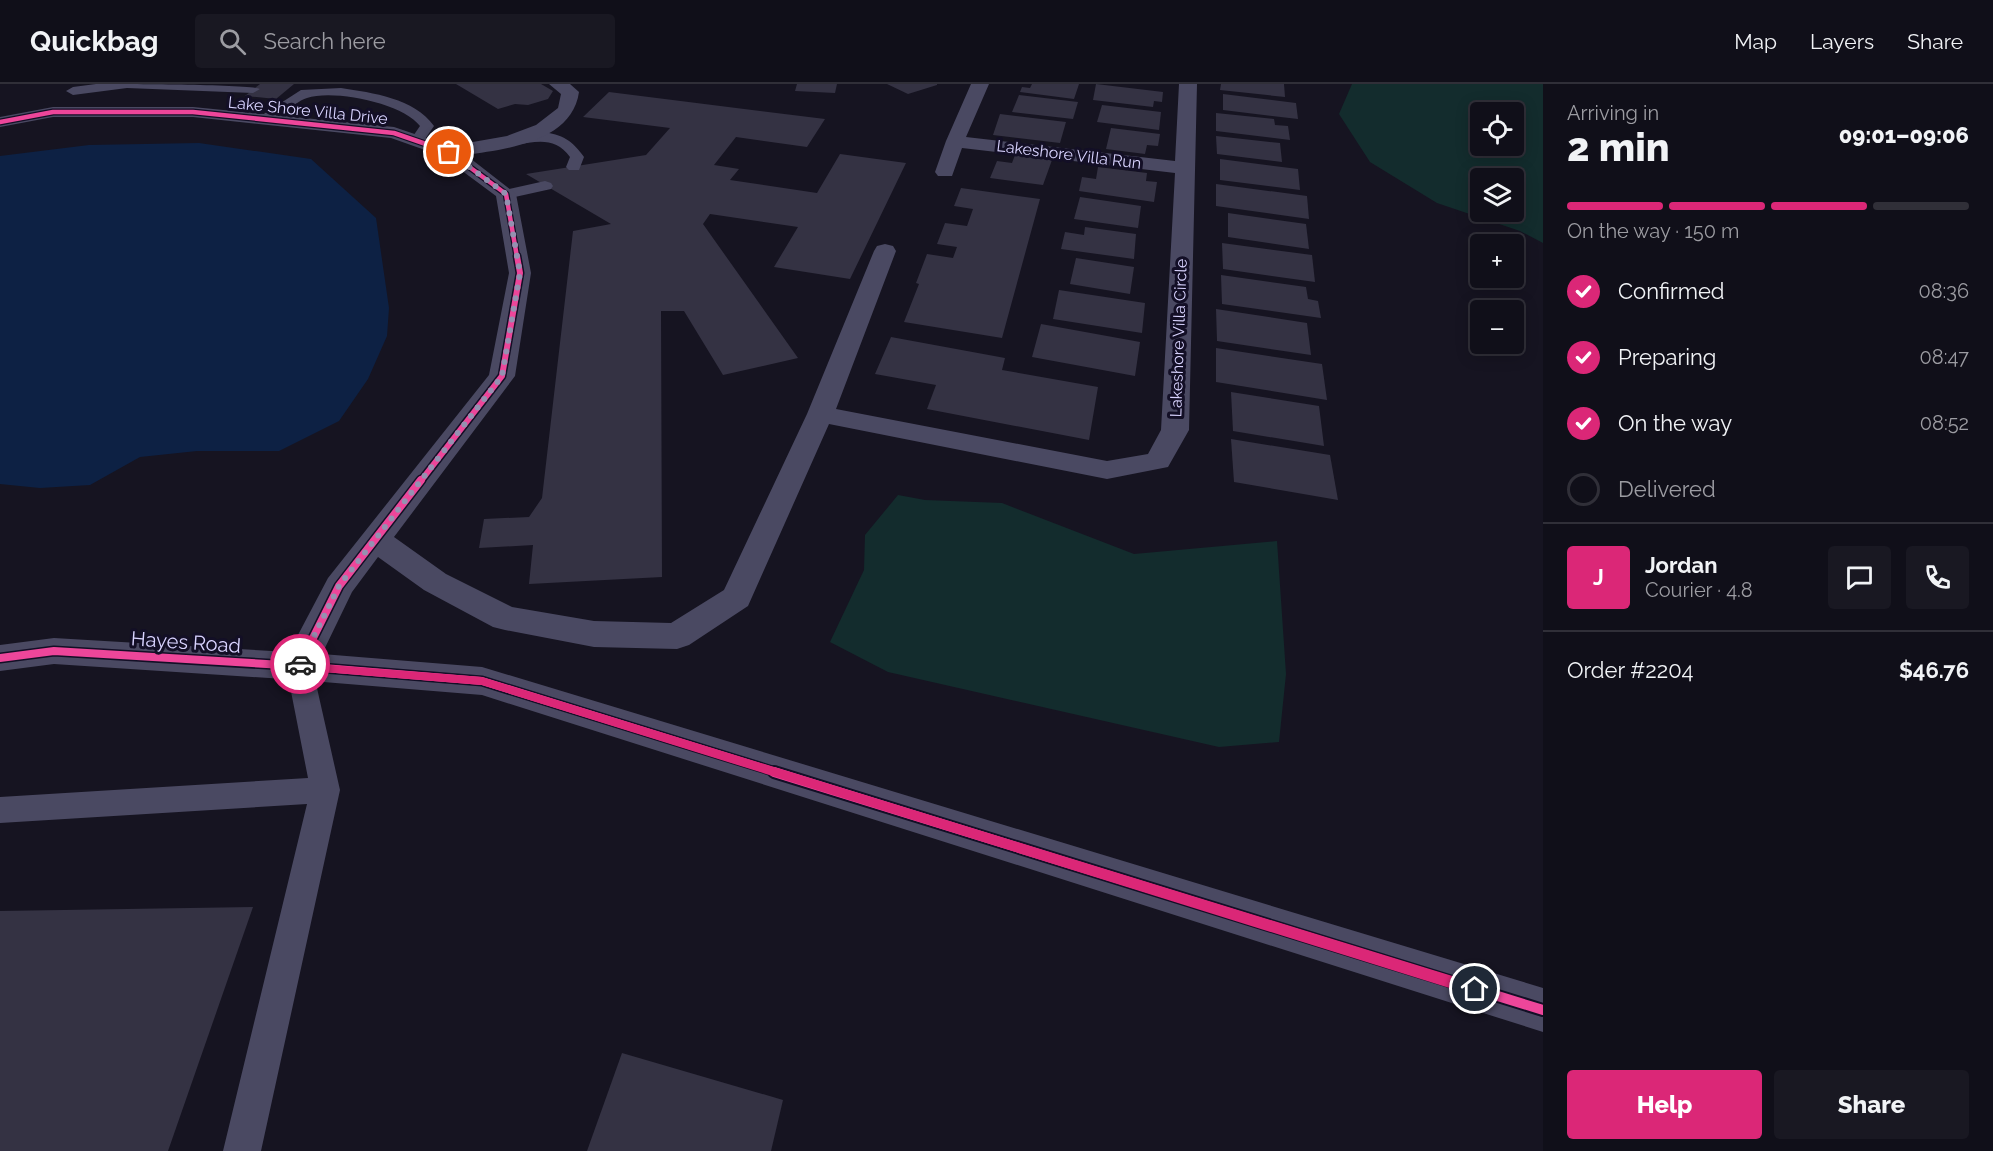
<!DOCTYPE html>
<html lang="en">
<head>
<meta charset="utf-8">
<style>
  body { margin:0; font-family:Raleway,sans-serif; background:#191822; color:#f1f3f6; height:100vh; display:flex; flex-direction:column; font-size:22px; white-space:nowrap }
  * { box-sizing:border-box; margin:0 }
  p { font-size:20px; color:#9c9ca2 }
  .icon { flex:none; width:33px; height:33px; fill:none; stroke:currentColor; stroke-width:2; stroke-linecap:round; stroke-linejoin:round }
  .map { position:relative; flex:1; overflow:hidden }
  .details { display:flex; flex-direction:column; background:#100f19; width:450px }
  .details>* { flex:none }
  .tools { position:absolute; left:1470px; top:18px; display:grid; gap:12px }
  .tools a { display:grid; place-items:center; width:54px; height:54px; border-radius:6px; background:#100f19; box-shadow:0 3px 15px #0003,0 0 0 2px #302f38; font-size:30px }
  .pin { position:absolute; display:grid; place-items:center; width:51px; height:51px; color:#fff; margin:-26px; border:3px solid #fff; border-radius:50%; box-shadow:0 2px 6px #0007 }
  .courier { position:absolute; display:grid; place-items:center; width:60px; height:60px; margin:-30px; border:4px solid #db2777; border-radius:50%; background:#fff; color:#222; box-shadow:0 2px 8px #0007 }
  .summary em { font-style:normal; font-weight:800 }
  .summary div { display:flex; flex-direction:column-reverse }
  .summary { display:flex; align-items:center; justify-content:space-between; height:102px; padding:0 24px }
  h1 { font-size:39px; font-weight:800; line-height:45px }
  .bar { display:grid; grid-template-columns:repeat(4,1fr); gap:9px 6px; align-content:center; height:72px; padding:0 24px }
  .bar i { height:8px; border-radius:4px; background:#302f38 }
  .bar .current { background:#db2777 }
  .bar p { grid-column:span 4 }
  .line { display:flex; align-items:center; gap:15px; padding:0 24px; border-top:2px solid #302f38 }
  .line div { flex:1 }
  .round { display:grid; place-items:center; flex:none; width:63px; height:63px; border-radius:6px; background:#191822 }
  ol { padding:0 24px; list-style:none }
  li { display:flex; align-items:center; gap:18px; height:66px }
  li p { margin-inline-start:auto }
  li .icon { padding:6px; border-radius:50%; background:#db2777; color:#fff; stroke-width:4 }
  li:last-child { color:#9c9ca2 }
  li i { width:33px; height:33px; border:3px solid #302f38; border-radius:50% }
  .cta { display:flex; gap:12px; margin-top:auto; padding:12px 24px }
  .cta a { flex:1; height:69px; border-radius:6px; background:#db2777; color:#fff; font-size:24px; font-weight:800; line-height:69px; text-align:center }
  .cta a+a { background:#191822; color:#f1f3f6 }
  header { display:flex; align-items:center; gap:36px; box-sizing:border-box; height:84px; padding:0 30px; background:#100f19; border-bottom:2px solid #302f38 }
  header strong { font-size:28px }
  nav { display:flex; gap:33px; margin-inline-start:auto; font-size:21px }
  .search { width:420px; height:54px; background:#191822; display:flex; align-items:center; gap:15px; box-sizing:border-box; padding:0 21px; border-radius:6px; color:#9c9ca2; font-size:22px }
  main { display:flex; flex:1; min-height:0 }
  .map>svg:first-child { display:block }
  .green { fill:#132c2d; fill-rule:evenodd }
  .water { fill:#0d2144 }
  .building { fill:#343243 }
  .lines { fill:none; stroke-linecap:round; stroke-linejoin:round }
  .lane { fill:#4a4962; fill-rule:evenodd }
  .street { fill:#4a4962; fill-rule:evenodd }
  .cycleway-far3-casing { stroke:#130f26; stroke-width:7 }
  .cycleway-far2-casing { stroke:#130f26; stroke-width:9 }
  .cycleway-far1-casing { stroke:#130f26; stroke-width:11 }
  .cycleway-casing { stroke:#130f26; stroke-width:14 }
  .cycleway-far3 { stroke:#ed469a; stroke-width:4.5 }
  .cycleway-far2 { stroke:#ed469a; stroke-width:6 }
  .cycleway-far1 { stroke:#ed469a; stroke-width:8 }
  .cycleway { stroke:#ed469a; stroke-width:10 }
  .route { fill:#db2777 }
  .done { stroke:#9591b1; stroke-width:6; stroke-dasharray:0 10.8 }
  .labels { text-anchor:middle; stroke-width:6; stroke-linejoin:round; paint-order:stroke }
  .far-street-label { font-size:16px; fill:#d9d4ff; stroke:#130f26 }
  .street-label { font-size:20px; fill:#d9d4ff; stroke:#130f26 }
</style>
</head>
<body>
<header>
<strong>Quickbag</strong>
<div class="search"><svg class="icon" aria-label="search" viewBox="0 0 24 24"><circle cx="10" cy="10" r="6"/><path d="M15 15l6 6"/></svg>Search here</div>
<nav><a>Map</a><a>Layers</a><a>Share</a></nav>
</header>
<main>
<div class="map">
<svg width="1543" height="1067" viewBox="0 0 1543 1067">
  <rect width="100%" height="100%" fill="#161421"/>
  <g class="green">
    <path d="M 1352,0 L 1543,0 L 1543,159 L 1520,147 L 1437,119 L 1370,78 L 1339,30 ZM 1480,28 L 1514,28 L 1514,62 L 1480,62 ZM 1514,94 L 1514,128 L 1480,128 L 1480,94 Z"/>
    <path d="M 898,411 L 925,416 L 1002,419 L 1134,470 L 1277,457 L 1286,590 L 1279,658 L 1219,663 L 888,588 L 830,558 L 864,486 L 865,451 Z"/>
  </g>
  <path class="water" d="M 199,59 L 311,75 L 376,134 L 389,224 L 387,252 L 368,295 L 339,337 L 279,367 L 197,367 L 140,373 L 90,401 L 40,404 L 0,400 L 0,72 L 89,61 Z"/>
  <g class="building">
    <path d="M 260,0 L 294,0 L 276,15 L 245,12 Z"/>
    <path d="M 456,0 L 541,0 L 553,7 L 548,15 L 528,21 L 515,20 L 498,25 Z"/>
    <path d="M 797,0 L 837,0 L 835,9 L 795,7 Z"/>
    <path d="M 887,0 L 937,0 L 937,1 L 908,10 Z"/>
    <path d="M 1032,0 L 1079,0 L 1074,15 L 1020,8 L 1022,3 L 1030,4 Z"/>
    <path d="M 1096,0 L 1163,8 L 1162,18 L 1154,17 L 1153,23 L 1093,16 Z"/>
    <path d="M 1221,0 L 1284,0 L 1285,13 L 1220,6 Z"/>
    <path d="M 609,8 L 825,35 L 807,63 L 736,53 L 714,81 L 739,85 L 730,96 L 817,109 L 840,70 L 906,79 L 850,195 L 774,183 L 798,143 L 710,130 L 703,140 L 798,274 L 723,291 L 684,227 L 661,227 L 662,493 L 529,500 L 533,461 L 479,464 L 484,435 L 529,433 L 542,414 L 573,147 L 611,140 L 526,90 L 646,71 L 670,44 L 583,33 Z"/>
    <path d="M 1223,10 L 1296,19 L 1298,35 L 1223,26 Z"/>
    <path d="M 1019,11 L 1078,18 L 1073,35 L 1012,28 Z"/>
    <path d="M 1102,21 L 1161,28 L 1159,46 L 1097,38 Z"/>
    <path d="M 1216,29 L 1274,35 L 1275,41 L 1288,42 L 1290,56 L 1216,47 Z"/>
    <path d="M 1000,30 L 1066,38 L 1060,59 L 993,51 Z"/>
    <path d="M 1111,44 L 1160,50 L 1158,62 L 1147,61 L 1145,70 L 1106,65 Z"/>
    <path d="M 1216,52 L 1280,59 L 1282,78 L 1217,70 Z"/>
    <path d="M 1015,71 L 1052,76 L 1043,101 L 990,94 L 997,77 L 1012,79 Z"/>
    <path d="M 1220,75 L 1298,85 L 1300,106 L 1220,96 Z"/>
    <path d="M 1098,83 L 1147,89 L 1146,97 L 1157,98 L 1154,118 L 1079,107 L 1082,93 L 1096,95 Z"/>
    <path d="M 1216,100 L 1307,112 L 1309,135 L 1216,122 Z"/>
    <path d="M 961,104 L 1040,115 L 1002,254 L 904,238 L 919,200 L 916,199 L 927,170 L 953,174 L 957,163 L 937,160 L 945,139 L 967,142 L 973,125 L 954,122 Z"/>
    <path d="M 1080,113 L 1141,122 L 1138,144 L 1074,135 Z"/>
    <path d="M 1228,129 L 1306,140 L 1309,165 L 1228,153 Z"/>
    <path d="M 1085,143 L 1136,150 L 1134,175 L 1061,165 L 1065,148 L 1084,151 Z"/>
    <path d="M 1222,159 L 1312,171 L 1315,198 L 1223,185 Z"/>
    <path d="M 1076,174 L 1134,183 L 1130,210 L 1070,200 Z"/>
    <path d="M 1221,191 L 1306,203 L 1308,215 L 1318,217 L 1321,234 L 1222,220 Z"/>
    <path d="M 1059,206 L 1145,219 L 1142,249 L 1053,235 Z"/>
    <path d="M 1216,225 L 1307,239 L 1311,271 L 1217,257 Z"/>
    <path d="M 1041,240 L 1140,258 L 1135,292 L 1032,273 Z"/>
    <path d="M 891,253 L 1005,274 L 1002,286 L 1098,303 L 1089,356 L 927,325 L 936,301 L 875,290 Z"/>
    <path d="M 1216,264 L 1322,280 L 1327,316 L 1216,298 Z"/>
    <path d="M 1231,308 L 1319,322 L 1324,362 L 1233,347 Z"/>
    <path d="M 1231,355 L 1330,371 L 1338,416 L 1234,398 Z"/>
    <path d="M 253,823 L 168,1067 L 0,1067 L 0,827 Z"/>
    <path d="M 622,969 L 783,1016 L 771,1067 L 587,1067 Z"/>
  </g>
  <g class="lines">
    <g class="lane">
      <path d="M 96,0 C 119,0 250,0 260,5 L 253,9 L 127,4 L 73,11 L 66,7 L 73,3 Z"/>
      <path d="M 341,4 C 373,9 414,14 434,42 L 421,61 L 411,61 L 409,58 L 420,42 C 403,19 333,5 307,14 C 291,19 275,42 258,38 L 256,35 L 301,6 Z"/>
      <path d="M 542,48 C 562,50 573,57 584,73 L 579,86 L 569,86 L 566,83 L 570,73 C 556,53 537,57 516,61 L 509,57 L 511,54 Z"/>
      <path d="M 545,97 L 551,99 L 553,102 L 551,105 L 506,115 L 498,110 L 500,107 Z"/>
      <path d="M 299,572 L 308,575 L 312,582 L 340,706 L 261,1067 L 223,1067 L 307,720 L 0,739 L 0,713 L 308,694 L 286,582 L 290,575 Z"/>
    </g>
    <path class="street" d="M 549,0 L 570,0 L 579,8 C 572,58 506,65 466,71 L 516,110 L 531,189 L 515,292 L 394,453 L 446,490 L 512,523 L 594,537 L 671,539 L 724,506 L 807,330 L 874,167 L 877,162 L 885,160 L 893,162 L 896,167 L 836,325 L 1107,377 L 1148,370 L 1161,346 L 1175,89 L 962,64 L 952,92 L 938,92 L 935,88 L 946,57 L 971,0 L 989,0 L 966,53 L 1175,77 L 1179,0 L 1197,0 L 1189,346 L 1168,383 L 1107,395 L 829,340 L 748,522 L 689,561 L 677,565 L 594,563 L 505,546 L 493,543 L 424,506 L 378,473 L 352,508 L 322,570 L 482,583 L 1543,904 L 1543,948 L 482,611 L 299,596 L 54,580 L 0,587 L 0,561 L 54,554 L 289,568 L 328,494 L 489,291 L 509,189 L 496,112 L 442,72 L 391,54 L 193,33 L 53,33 L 0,43 L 0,33 L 53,23 L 193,23 L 394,43 L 450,62 L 507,52 L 536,41 L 558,24 L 561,10 Z"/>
    <defs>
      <path id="cycleway-far3" d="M 0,38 L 53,28 L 193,28 L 394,49 L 449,68 L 506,110 L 517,173"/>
      <path id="cycleway-far2" d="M 420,398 L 502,292 L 520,189 L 517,172"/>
      <g id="cycleway-far1">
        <path d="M 0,574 L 54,567 L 299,582 L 482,597 L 779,689"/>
        <path d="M 299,582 L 339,502 L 421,396"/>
      </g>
      <path id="cycleway" d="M 774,688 L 1543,926"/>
    </defs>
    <use href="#cycleway-far3" class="cycleway-far3-casing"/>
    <use href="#cycleway-far2" class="cycleway-far2-casing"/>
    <use href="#cycleway-far1" class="cycleway-far1-casing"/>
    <use href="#cycleway" class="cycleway-casing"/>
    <use href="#cycleway-far3" class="cycleway-far3"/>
    <use href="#cycleway-far2" class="cycleway-far2"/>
    <use href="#cycleway-far1" class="cycleway-far1"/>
    <use href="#cycleway" class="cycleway"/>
  </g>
  <path class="route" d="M 300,576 L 304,579 L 482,593 L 1475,899 L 1480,901 L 1482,905 L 1480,910 L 1475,912 L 482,601 L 299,586 L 294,582 Z"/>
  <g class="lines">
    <path class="done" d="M 300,580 L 339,502 L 502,292 L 520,189 L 506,110 L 449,68"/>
  </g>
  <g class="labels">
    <g class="far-street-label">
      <text transform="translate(308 26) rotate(6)" y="6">Lake Shore Villa Drive</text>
      <text transform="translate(1069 70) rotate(7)" y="6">Lakeshore Villa Run</text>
      <text transform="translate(1178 254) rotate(-88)" y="6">Lakeshore Villa Circle</text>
    </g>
    <g class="street-label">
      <text transform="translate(186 558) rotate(4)" y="7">Hayes Road</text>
    </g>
  </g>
</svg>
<div class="tools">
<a><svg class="icon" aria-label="locate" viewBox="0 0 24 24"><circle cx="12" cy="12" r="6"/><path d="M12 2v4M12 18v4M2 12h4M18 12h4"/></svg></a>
<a><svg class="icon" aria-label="layers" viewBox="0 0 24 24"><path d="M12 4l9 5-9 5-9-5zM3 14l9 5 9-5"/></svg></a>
<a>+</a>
<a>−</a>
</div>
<div class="pin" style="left:449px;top:68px;background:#ea580c"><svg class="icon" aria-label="bag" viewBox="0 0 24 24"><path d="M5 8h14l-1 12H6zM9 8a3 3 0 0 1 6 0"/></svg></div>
<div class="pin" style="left:1475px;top:905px;background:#1f2937"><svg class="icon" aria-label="home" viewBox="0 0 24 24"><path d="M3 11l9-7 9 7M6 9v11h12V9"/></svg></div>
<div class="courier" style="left:300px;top:580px"><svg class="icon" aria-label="car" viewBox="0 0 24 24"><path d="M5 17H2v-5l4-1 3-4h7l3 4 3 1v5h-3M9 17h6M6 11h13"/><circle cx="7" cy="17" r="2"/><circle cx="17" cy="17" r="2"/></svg></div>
</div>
<section class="details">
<div class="summary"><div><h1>2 min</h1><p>Arriving in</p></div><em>09:01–09:06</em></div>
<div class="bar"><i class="current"></i><i class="current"></i><i class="current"></i><i></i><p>On the way · 150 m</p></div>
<ol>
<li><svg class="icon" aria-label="check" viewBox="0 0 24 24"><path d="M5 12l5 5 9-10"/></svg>Confirmed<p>08:36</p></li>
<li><svg class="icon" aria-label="check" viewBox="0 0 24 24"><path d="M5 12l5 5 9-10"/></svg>Preparing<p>08:47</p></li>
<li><svg class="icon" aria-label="check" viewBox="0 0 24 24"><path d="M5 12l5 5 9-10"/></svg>On the way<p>08:52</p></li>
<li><i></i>Delivered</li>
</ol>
<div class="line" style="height:108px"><b class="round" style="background:#db2777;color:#fff">J</b><div><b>Jordan</b><p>Courier · 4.8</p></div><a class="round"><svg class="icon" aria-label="chat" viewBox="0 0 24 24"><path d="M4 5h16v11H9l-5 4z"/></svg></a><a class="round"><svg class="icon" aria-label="phone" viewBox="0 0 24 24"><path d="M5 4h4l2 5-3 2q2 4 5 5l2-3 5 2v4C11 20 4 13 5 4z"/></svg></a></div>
<div class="line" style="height:78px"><div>Order #2204</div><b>$46.76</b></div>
<div class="cta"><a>Help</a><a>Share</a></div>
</section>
</main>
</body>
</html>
